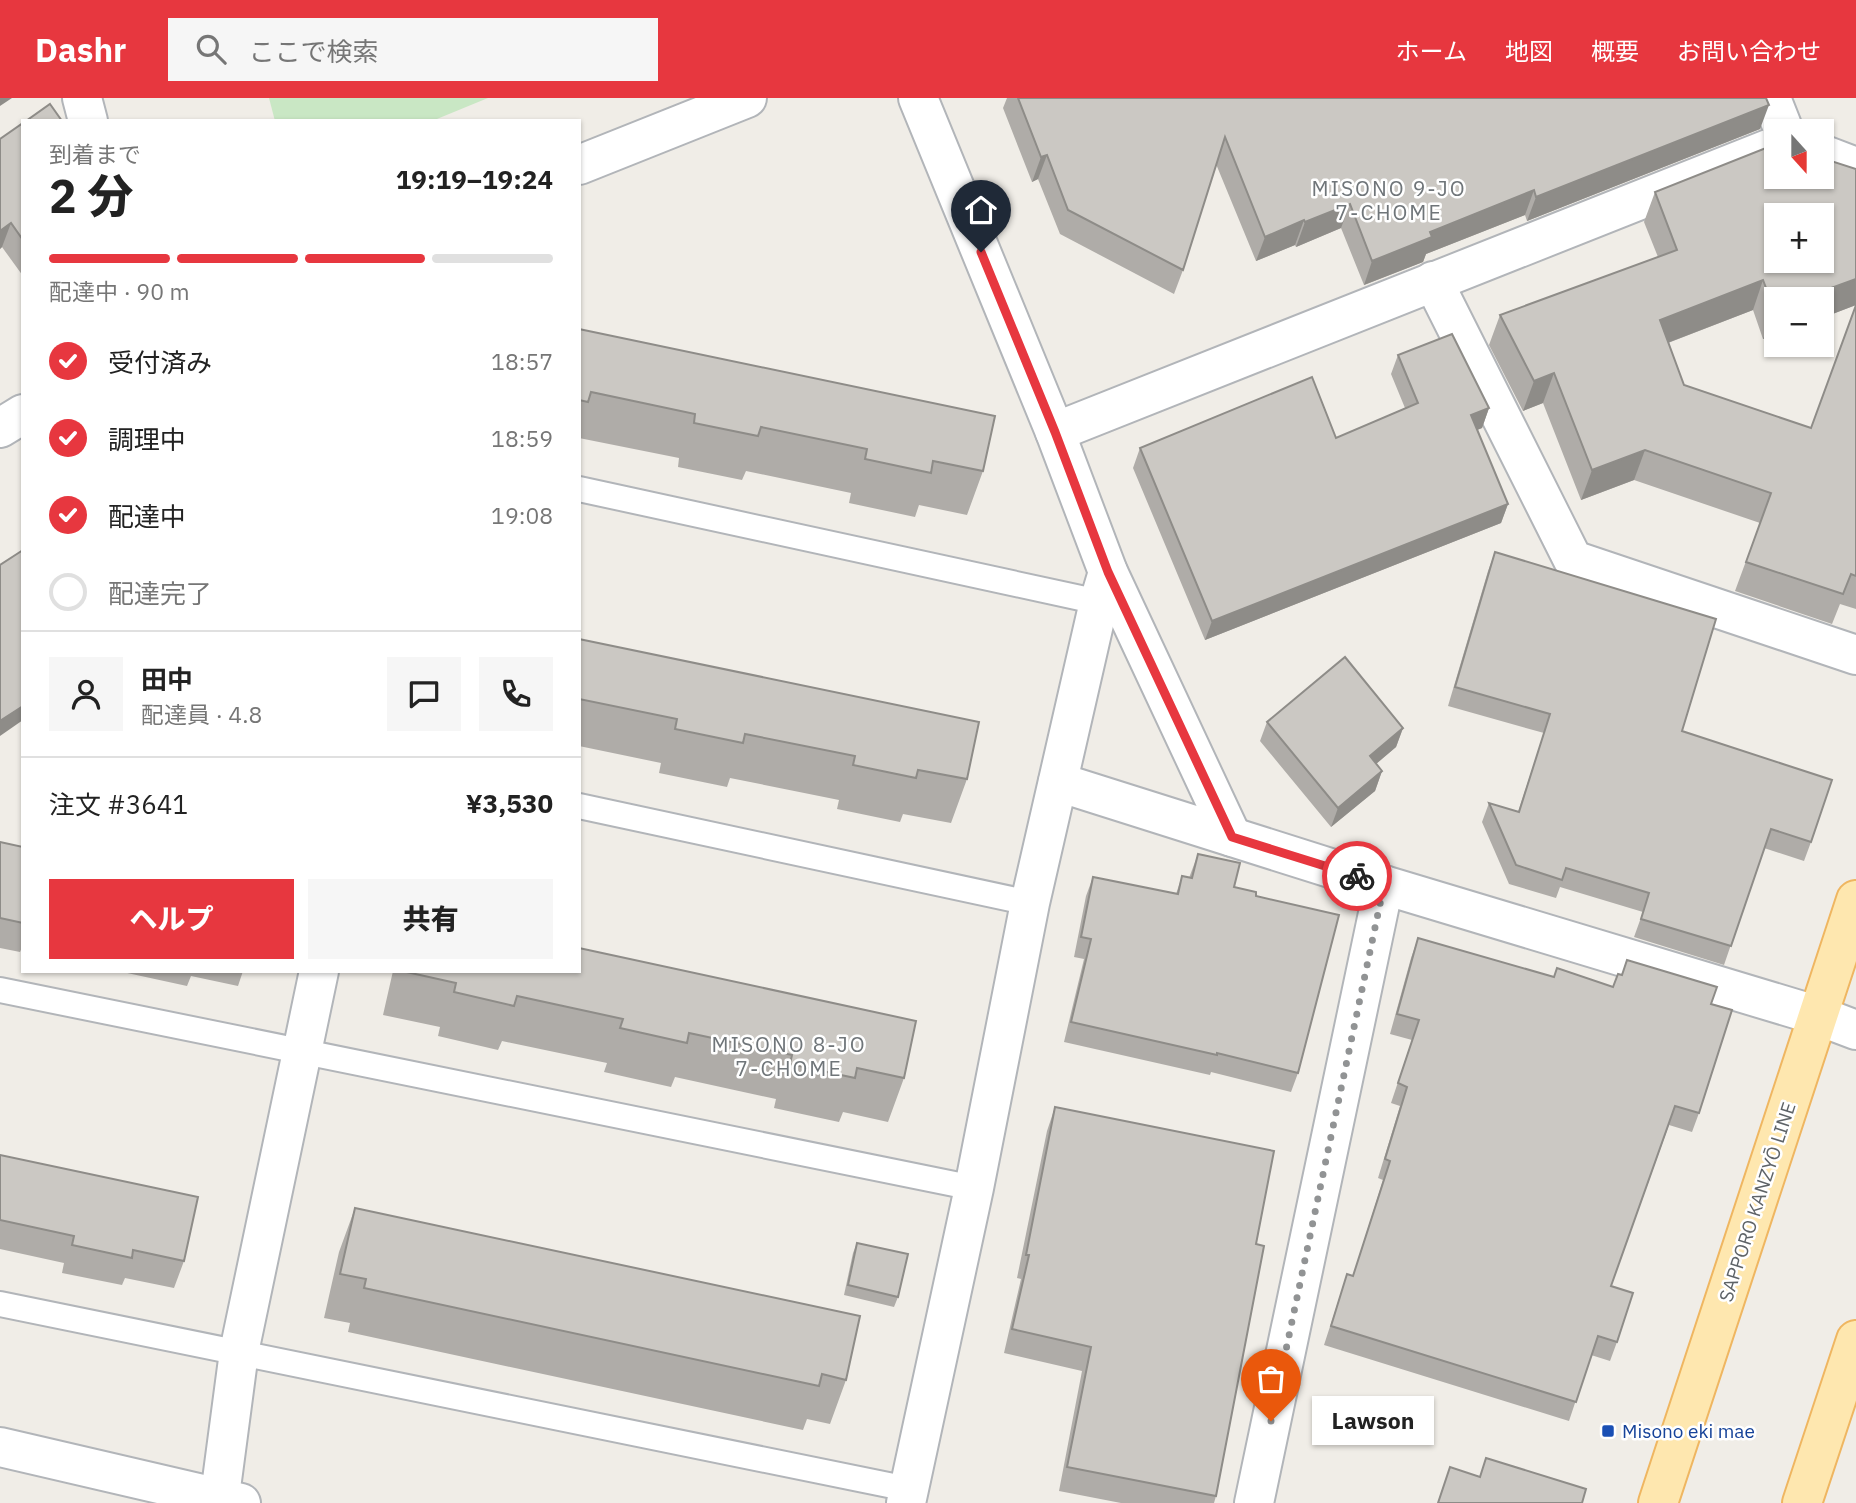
<!DOCTYPE html>
<html lang="ja">
<head>
<meta charset="utf-8">
<style>
  body { margin:0; font-family:"IBM Plex Sans","Noto Sans JP",sans-serif; background:#f6f6f6; color:#222; height:100vh; display:flex; flex-direction:column; font-size:26px; white-space:nowrap }
  * { box-sizing:border-box; margin:0 }
  p { font-size:23px; color:#767676 }
  .icon { flex:none; width:38px; height:38px; fill:none; stroke:currentColor; stroke-width:2; stroke-linecap:round; stroke-linejoin:round }
  .map { position:relative; flex:1; overflow:hidden }
  .side { position:absolute; left:21px; top:21px; width:560px; height:854px; display:flex; flex-direction:column; background:#fff; border-radius:0px; box-shadow:0 2px 5px #0004 }
  .side>* { flex:none }
  .needle { width:46px; rotate:159deg }
  .tools { position:absolute; left:1764px; top:21px; display:grid; gap:14px }
  .tools a { display:grid; place-items:center; width:70px; height:70px; border-radius:0px; background:#fff; box-shadow:0 2px 5px #0004; font-size:35px }
  .pin { position:absolute; display:grid; place-items:center; width:60px; height:60px; color:#fff; margin:-72px -30px; border-radius:50% 50% 50% 0; rotate:-45deg; box-shadow:0 0 7px #0007 }
  .pin .icon { rotate:45deg }
  .courier { position:absolute; display:grid; place-items:center; width:70px; height:70px; margin:-35px; border:5px solid #e7373f; border-radius:50%; background:#fff; color:#222; box-shadow:0 2px 9px #0007 }
  .bubble { position:absolute; height:49px; border-radius:0px; background:#fff; box-shadow:0 2px 5px #0004; font-size:23px; font-weight:800; line-height:49px; text-align:center }
  .overview em { font-style:normal; font-weight:800 }
  .overview div { display:flex; flex-direction:column-reverse }
  .overview { display:flex; align-items:center; justify-content:space-between; height:119px; padding:0 28px }
  h1 { font-size:46px; font-weight:800; line-height:52px }
  .bar { display:grid; grid-template-columns:repeat(4,1fr); gap:10px 7px; align-content:center; height:84px; padding:0 28px }
  .bar i { height:9px; border-radius:5px; background:#e0e0e0 }
  .bar .active { background:#e7373f }
  .bar p { grid-column:span 4 }
  .line { display:flex; align-items:center; gap:18px; padding:0 28px; border-top:2px solid #e0e0e0 }
  .line div { flex:1 }
  .round { display:grid; place-items:center; flex:none; width:74px; height:74px; border-radius:0px; background:#f6f6f6 }
  ol { padding:0 28px; list-style:none }
  li { display:flex; align-items:center; gap:21px; height:77px }
  li p { margin-inline-start:auto }
  li .icon { padding:7px; border-radius:50%; background:#e7373f; color:#fff; stroke-width:4 }
  li:last-child { color:#767676 }
  li i { width:38px; height:38px; border:4px solid #e0e0e0; border-radius:50% }
  .primary-button { display:flex; gap:14px; margin-top:auto; padding:14px 28px }
  .primary-button a { flex:1; height:80px; border-radius:0px; background:#e7373f; color:#fff; font-size:28px; font-weight:800; line-height:80px; text-align:center }
  .primary-button a+a { background:#f6f6f6; color:#222 }
  header { display:flex; align-items:center; gap:42px; box-sizing:border-box; height:98px; padding:0 35px; background:#e7373f; color:#fff }
  header strong { font-size:33px }
  nav { display:flex; gap:38px; margin-inline-start:auto; font-size:24px }
  .search { width:490px; height:63px; background:#f6f6f6; display:flex; align-items:center; gap:18px; box-sizing:border-box; padding:0 24px; border-radius:0px; color:#767676; font-size:26px }
  .map>svg:first-child { display:block }
  .green { fill:#c9e7c4 }
  .lines { fill:none; stroke-linecap:round; stroke-linejoin:round }
  .service-casing { stroke:#b2b5b9; stroke-width:28 }
  .minor-casing { stroke:#b2b5b9; stroke-width:42 }
  .tertiary-casing { stroke:#b2b5b9; stroke-width:42 }
  .primary-casing { stroke:#efb661; stroke-width:42 }
  .service { stroke:#fff; stroke-width:24 }
  .minor { stroke:#fff; stroke-width:38 }
  .tertiary { stroke:#fff; stroke-width:38 }
  .primary { stroke:#fee7af; stroke-width:38 }
  .wall { fill:#afaca8; fill-rule:evenodd }
  .shaded-wall { fill:#8e8c88 }
  .building { fill:#cbc8c3; stroke:#8e8c88; stroke-width:2; fill-rule:evenodd }
  .done { stroke:#919394; stroke-width:7; stroke-dasharray:0 12.6 }
  .route { stroke:#e7373f; stroke-width:9 }
  .transit-dot { fill:#1a4fb4; stroke:#fff; stroke-width:2.5 }
  .labels { text-anchor:middle; stroke-width:5; stroke-linejoin:round; paint-order:stroke }
  .street-label { font-size:19px; fill:#5e6367; stroke:#fff }
  .transit-label { font-size:19px; fill:#164399; stroke:#fff; text-anchor:start }
  .neighbourhood-label { font-size:21px; letter-spacing:2px; fill:#6f7579; stroke:#fff }
</style>
</head>
<body>
<header>
<strong>Dashr</strong>
<div class="search"><svg class="icon" aria-label="search" viewBox="0 0 24 24"><circle cx="10" cy="10" r="6"/><path d="M15 15l6 6"/></svg>ここで検索</div>
<nav><a>ホーム</a><a>地図</a><a>概要</a><a>お問い合わせ</a></nav>
</header>
<div class="map">
<svg width="1856" height="1405" viewBox="0 0 1856 1405">
  <rect width="100%" height="100%" fill="#f0ede7"/>
  <path class="green" d="M 269,0 L 488,0 L 432,23 L 275,23 Z"/>
  <g class="lines">
    <defs>
      <g id="service">
        <path d="M 579,391 L 1099,504"/>
        <path d="M 579,708 L 1030,805"/>
        <path d="M 0,892 L 974,1090"/>
        <path d="M 0,1206 L 908,1391"/>
      </g>
      <g id="minor">
        <path d="M 82,0 L 88,23"/>
        <path d="M 918,0 L 1055,334 L 1108,474 L 1232,739"/>
        <path d="M 1771,0 L 1784,33"/>
        <path d="M 1822,56 L 1856,69"/>
        <path d="M 1433,183 L 1573,462 L 1856,557"/>
        <path d="M 1055,334 L 1776,48"/>
        <path d="M 1058,684 L 1384,787 L 1819,918 L 1856,932"/>
        <path d="M 219,1405 L 239,1254 L 319,873"/>
        <path d="M 906,1405 L 974,1090 L 1030,805 L 1099,504 L 1108,474"/>
        <path d="M 1254,1405 L 1384,787"/>
      </g>
      <g id="tertiary">
        <path d="M 579,67 L 747,0"/>
        <path d="M 0,330 L 23,316"/>
        <path d="M 0,1349 L 241,1405"/>
      </g>
      <g id="primary">
        <path d="M 1658,1405 L 1856,802"/>
        <path d="M 1802,1405 L 1856,1242"/>
      </g>
    </defs>
    <use href="#service" class="service-casing"/>
    <use href="#minor" class="minor-casing"/>
    <use href="#tertiary" class="tertiary-casing"/>
    <use href="#primary" class="primary-casing"/>
    <use href="#service" class="service"/>
    <use href="#minor" class="minor"/>
    <use href="#tertiary" class="tertiary"/>
    <use href="#primary" class="primary"/>
  </g>
  <g class="wall">
    <path d="M 1007,0 L 1766,0 L 1760,31 L 1527,123 L 1525,117 L 1426,156 L 1423,164 L 1364,187 L 1341,130 L 1296,149 L 1295,147 L 1256,163 L 1216,66 L 1183,172 L 1174,196 L 1060,136 L 1038,81 L 1032,84 L 1003,10 Z"/>
    <path d="M 23,25 L 23,178 L 2,149 L 0,151 L 0,41 Z"/>
    <path d="M 1856,71 L 1856,511 L 1840,506 L 1832,526 L 1735,493 L 1760,425 L 1634,382 L 1581,402 L 1543,305 L 1523,313 L 1489,247 L 1500,217 L 1658,159 L 1644,124 L 1655,94 ZM 1822,201 L 1822,220 L 1856,207 L 1811,330 L 1684,287 L 1668,245 L 1753,212 L 1763,241 L 1776,236 Z"/>
    <path d="M 579,231 L 983,373 L 967,417 L 919,407 L 915,419 L 849,405 L 851,395 L 746,373 L 742,382 L 678,369 L 679,360 L 579,340 Z"/>
    <path d="M 1398,257 L 1489,310 L 1482,330 L 1477,332 L 1508,406 L 1501,425 L 1205,542 L 1133,370 L 1140,350 L 1336,340 L 1405,310 L 1391,276 Z"/>
    <path d="M 1495,454 L 1682,633 L 1811,744 L 1804,763 L 1764,750 L 1724,867 L 1634,839 L 1643,814 L 1560,789 L 1556,800 L 1509,786 L 1482,724 L 1489,705 L 1518,714 L 1544,635 L 1448,608 L 1488,473 Z"/>
    <path d="M 579,541 L 967,681 L 951,725 L 903,716 L 900,724 L 837,711 L 839,702 L 730,680 L 727,689 L 659,675 L 661,665 L 579,648 Z"/>
    <path d="M 1267,624 L 1403,630 L 1396,649 L 1376,666 L 1382,673 L 1375,693 L 1331,729 L 1260,643 Z"/>
    <path d="M 0,744 L 23,749 L 23,847 L 20,854 L 0,850 Z"/>
    <path d="M 1198,756 L 1234,789 L 1256,798 L 1298,975 L 1291,994 L 1211,974 L 1210,977 L 1064,944 L 1084,861 L 1074,859 L 1086,798 L 1093,779 L 1176,796 L 1182,778 L 1189,780 Z"/>
    <path d="M 1418,840 L 1554,879 L 1613,889 L 1618,876 L 1711,906 L 1699,1015 L 1692,1034 L 1669,1027 L 1611,1188 L 1617,1244 L 1610,1263 L 1591,1257 L 1569,1323 L 1324,1247 L 1347,1176 L 1353,1178 L 1383,1082 L 1378,1080 L 1400,1008 L 1391,1005 L 1412,942 L 1390,936 L 1411,860 Z"/>
    <path d="M 118,873 L 243,873 L 238,888 L 191,878 L 187,888 Z"/>
    <path d="M 393,873 L 579,873 L 904,980 L 888,1024 L 843,1014 L 839,1024 L 774,1010 L 776,1001 L 675,979 L 671,989 L 604,974 L 607,965 L 502,943 L 498,952 L 438,938 L 440,929 L 383,917 Z"/>
    <path d="M 1055,1009 L 1256,1146 L 1216,1398 L 1214,1405 L 1121,1405 L 1059,1393 L 1082,1273 L 1004,1255 L 1021,1181 L 1017,1180 L 1047,1033 Z"/>
    <path d="M 0,1057 L 184,1163 L 174,1190 L 125,1180 L 122,1187 L 62,1175 L 64,1165 L 0,1151 Z"/>
    <path d="M 355,1110 L 846,1282 L 830,1326 L 807,1321 L 803,1332 L 348,1234 L 350,1225 L 324,1220 L 339,1154 Z"/>
    <path d="M 857,1145 L 898,1199 L 894,1209 L 844,1197 L 853,1155 Z"/>
  </g>
  <g class="shaded-wall">
    <path d="M 0,0 L 12,0 L 0,8 Z"/>
    <path d="M 1769,7 L 1760,31 L 1527,123 L 1536,99 Z"/>
    <path d="M 1047,57 L 1038,81 L 1032,84 L 1041,59 Z"/>
    <path d="M 1534,92 L 1525,117 L 1426,156 L 1423,164 L 1364,187 L 1372,163 L 1430,134 Z"/>
    <path d="M 1350,106 L 1341,130 L 1296,149 L 1305,124 Z"/>
    <path d="M 1304,122 L 1295,147 L 1256,163 L 1265,139 Z"/>
    <path d="M 11,125 L 2,149 L 0,151 L 0,133 Z"/>
    <path d="M 1856,181 L 1856,207 L 1822,220 L 1822,201 L 1801,201 Z"/>
    <path d="M 1763,182 L 1753,212 L 1649,252 L 1660,222 Z"/>
    <path d="M 1776,210 L 1776,236 L 1763,241 L 1774,211 Z"/>
    <path d="M 1554,275 L 1543,305 L 1523,313 L 1534,283 Z"/>
    <path d="M 1489,310 L 1482,330 L 1464,337 L 1471,317 Z"/>
    <path d="M 1645,352 L 1634,382 L 1581,402 L 1592,372 Z"/>
    <path d="M 1508,406 L 1501,425 L 1205,542 L 1212,523 Z"/>
    <path d="M 23,608 L 23,622 L 0,638 L 0,623 Z"/>
    <path d="M 1403,630 L 1396,649 L 1363,677 L 1370,658 Z"/>
    <path d="M 1382,673 L 1375,693 L 1331,729 L 1338,710 Z"/>
  </g>
  <g class="building">
    <path d="M 1018,0 L 1766,0 L 1769,7 L 1536,99 L 1534,92 L 1430,134 L 1432,139 L 1372,163 L 1350,106 L 1305,124 L 1304,122 L 1265,139 L 1225,39 L 1183,172 L 1068,112 L 1047,57 L 1041,59 Z"/>
    <path d="M 50,6 L 62,23 L 26,23 Z"/>
    <path d="M 23,25 L 23,142 L 11,125 L 0,133 L 0,41 Z"/>
    <path d="M 1776,46 L 1776,79 L 1822,79 L 1822,60 L 1856,71 L 1856,181 L 1801,201 L 1776,201 L 1776,210 L 1774,211 L 1763,182 L 1660,222 L 1684,287 L 1811,330 L 1856,207 L 1856,478 L 1851,476 L 1843,496 L 1746,464 L 1771,395 L 1645,352 L 1592,372 L 1554,275 L 1534,283 L 1500,217 L 1677,152 L 1655,94 ZM 1776,117 L 1822,117 L 1822,163 L 1776,163 Z"/>
    <path d="M 579,231 L 995,318 L 983,373 L 933,363 L 931,375 L 865,361 L 867,351 L 761,329 L 758,338 L 694,325 L 695,316 L 591,294 L 588,304 L 579,302 Z"/>
    <path d="M 1452,236 L 1489,310 L 1471,317 L 1508,406 L 1212,523 L 1140,350 L 1312,279 L 1336,340 L 1418,305 L 1398,257 Z"/>
    <path d="M 23,452 L 23,608 L 0,623 L 0,467 Z"/>
    <path d="M 1495,454 L 1716,521 L 1682,633 L 1832,682 L 1811,744 L 1771,731 L 1731,848 L 1641,821 L 1649,795 L 1566,770 L 1562,782 L 1516,767 L 1489,705 L 1519,714 L 1550,616 L 1455,589 Z"/>
    <path d="M 579,541 L 979,624 L 967,681 L 918,672 L 916,680 L 853,667 L 855,658 L 745,636 L 743,645 L 675,631 L 677,621 L 579,601 Z"/>
    <path d="M 1345,559 L 1403,630 L 1370,658 L 1382,673 L 1338,710 L 1267,624 Z"/>
    <path d="M 0,744 L 23,749 L 23,825 L 0,820 Z"/>
    <path d="M 1198,756 L 1240,765 L 1234,789 L 1256,794 L 1256,798 L 1339,817 L 1298,975 L 1217,955 L 1217,957 L 1071,924 L 1091,841 L 1081,839 L 1093,779 L 1178,796 L 1182,778 L 1192,780 Z"/>
    <path d="M 1418,840 L 1554,879 L 1557,870 L 1613,889 L 1618,876 L 1622,877 L 1627,862 L 1717,889 L 1711,906 L 1732,912 L 1699,1015 L 1675,1008 L 1611,1188 L 1633,1195 L 1617,1244 L 1598,1238 L 1576,1304 L 1331,1228 L 1347,1176 L 1353,1178 L 1390,1063 L 1385,1061 L 1407,989 L 1398,985 L 1419,922 L 1397,916 Z"/>
    <path d="M 579,850 L 916,923 L 904,980 L 857,970 L 855,980 L 790,966 L 792,957 L 689,935 L 687,945 L 620,930 L 623,921 L 517,898 L 514,908 L 454,894 L 456,885 L 402,873 L 579,873 Z"/>
    <path d="M 1055,1009 L 1274,1053 L 1256,1146 L 1264,1148 L 1216,1398 L 1067,1369 L 1091,1249 L 1012,1231 L 1029,1157 L 1026,1157 Z"/>
    <path d="M 0,1057 L 198,1099 L 184,1163 L 133,1152 L 132,1160 L 72,1147 L 74,1138 L 0,1122 Z"/>
    <path d="M 355,1110 L 860,1218 L 846,1282 L 822,1276 L 819,1288 L 364,1190 L 366,1181 L 340,1176 Z"/>
    <path d="M 857,1145 L 908,1156 L 898,1199 L 848,1187 Z"/>
    <path d="M 1486,1360 L 1586,1391 L 1582,1405 L 1438,1405 L 1450,1369 L 1480,1379 Z"/>
  </g>
  <g class="lines">
    <path class="done" d="M 1271,1323 L 1384,787 L 1357,778"/>
    <path class="route" d="M 981,154 L 1055,334 L 1108,474 L 1232,739 L 1357,778"/>
  </g>
  <rect class="transit-dot" x="1601" y="1326" width="14" height="14" rx="3.5"/>
  <g class="labels">
    <g class="street-label">
      <text transform="translate(1757 1104) rotate(-72)" y="7">SAPPORO KANZYŌ LINE</text>
    </g>
    <g class="transit-label">
      <text x="1622" y="1340">Misono eki mae</text>
    </g>
    <g class="neighbourhood-label">
      <text x="1389" y="98">MISONO 9-JO<tspan x="1389" dy="24">7-CHOME</tspan></text>
      <text x="789" y="954">MISONO 8-JO<tspan x="789" dy="24">7-CHOME</tspan></text>
    </g>
  </g>
</svg>
<div class="tools">
<a><svg class="needle" viewBox="-14 -14 28 28"><path d="M0-13l5 13h-10z" fill="#e53935"/><path d="M0 13l5-13h-10z" fill="#767676"/></svg></a>
<a>+</a>
<a>−</a>
</div>
<div class="pin" style="left:1271px;top:1323px;background:#ea580c"><svg class="icon" aria-label="bag" viewBox="0 0 24 24"><path d="M5 8h14l-1 12H6zM9 8a3 3 0 0 1 6 0"/></svg></div>
<div class="pin" style="left:981px;top:154px;background:#1f2937"><svg class="icon" aria-label="home" viewBox="0 0 24 24"><path d="M3 11l9-7 9 7M6 9v11h12V9"/></svg></div>
<div class="courier" style="left:1357px;top:778px"><svg class="icon" aria-label="bike" viewBox="0 0 24 24"><circle cx="6" cy="16" r="4"/><circle cx="18" cy="16" r="4"/><path d="M6 16l4-8h5l3 8M10 8l3 8H6M13 5h3"/></svg></div>
<div class="bubble" style="left:1312px;top:1298px;width:122px">Lawson</div>
<section class="side">
<div class="overview"><div><h1>2 分</h1><p>到着まで</p></div><em>19:19–19:24</em></div>
<div class="bar"><i class="active"></i><i class="active"></i><i class="active"></i><i></i><p>配達中 · 90 m</p></div>
<ol>
<li><svg class="icon" aria-label="check" viewBox="0 0 24 24"><path d="M5 12l5 5 9-10"/></svg>受付済み<p>18:57</p></li>
<li><svg class="icon" aria-label="check" viewBox="0 0 24 24"><path d="M5 12l5 5 9-10"/></svg>調理中<p>18:59</p></li>
<li><svg class="icon" aria-label="check" viewBox="0 0 24 24"><path d="M5 12l5 5 9-10"/></svg>配達中<p>19:08</p></li>
<li><i></i>配達完了</li>
</ol>
<div class="line" style="height:126px"><a class="round"><svg class="icon" aria-label="person" viewBox="0 0 24 24"><circle cx="12" cy="8" r="4"/><path d="M4 21q1-7 8-7t8 7"/></svg></a><div><b>田中</b><p>配達員 · 4.8</p></div><a class="round"><svg class="icon" aria-label="chat" viewBox="0 0 24 24"><path d="M4 5h16v11H9l-5 4z"/></svg></a><a class="round"><svg class="icon" aria-label="phone" viewBox="0 0 24 24"><path d="M5 4h4l2 5-3 2q2 4 5 5l2-3 5 2v4C11 20 4 13 5 4z"/></svg></a></div>
<div class="line" style="height:91px"><div>注文 #3641</div><b>¥3,530</b></div>
<div class="primary-button"><a>ヘルプ</a><a>共有</a></div>
</section>
</div>
</body>
</html>
